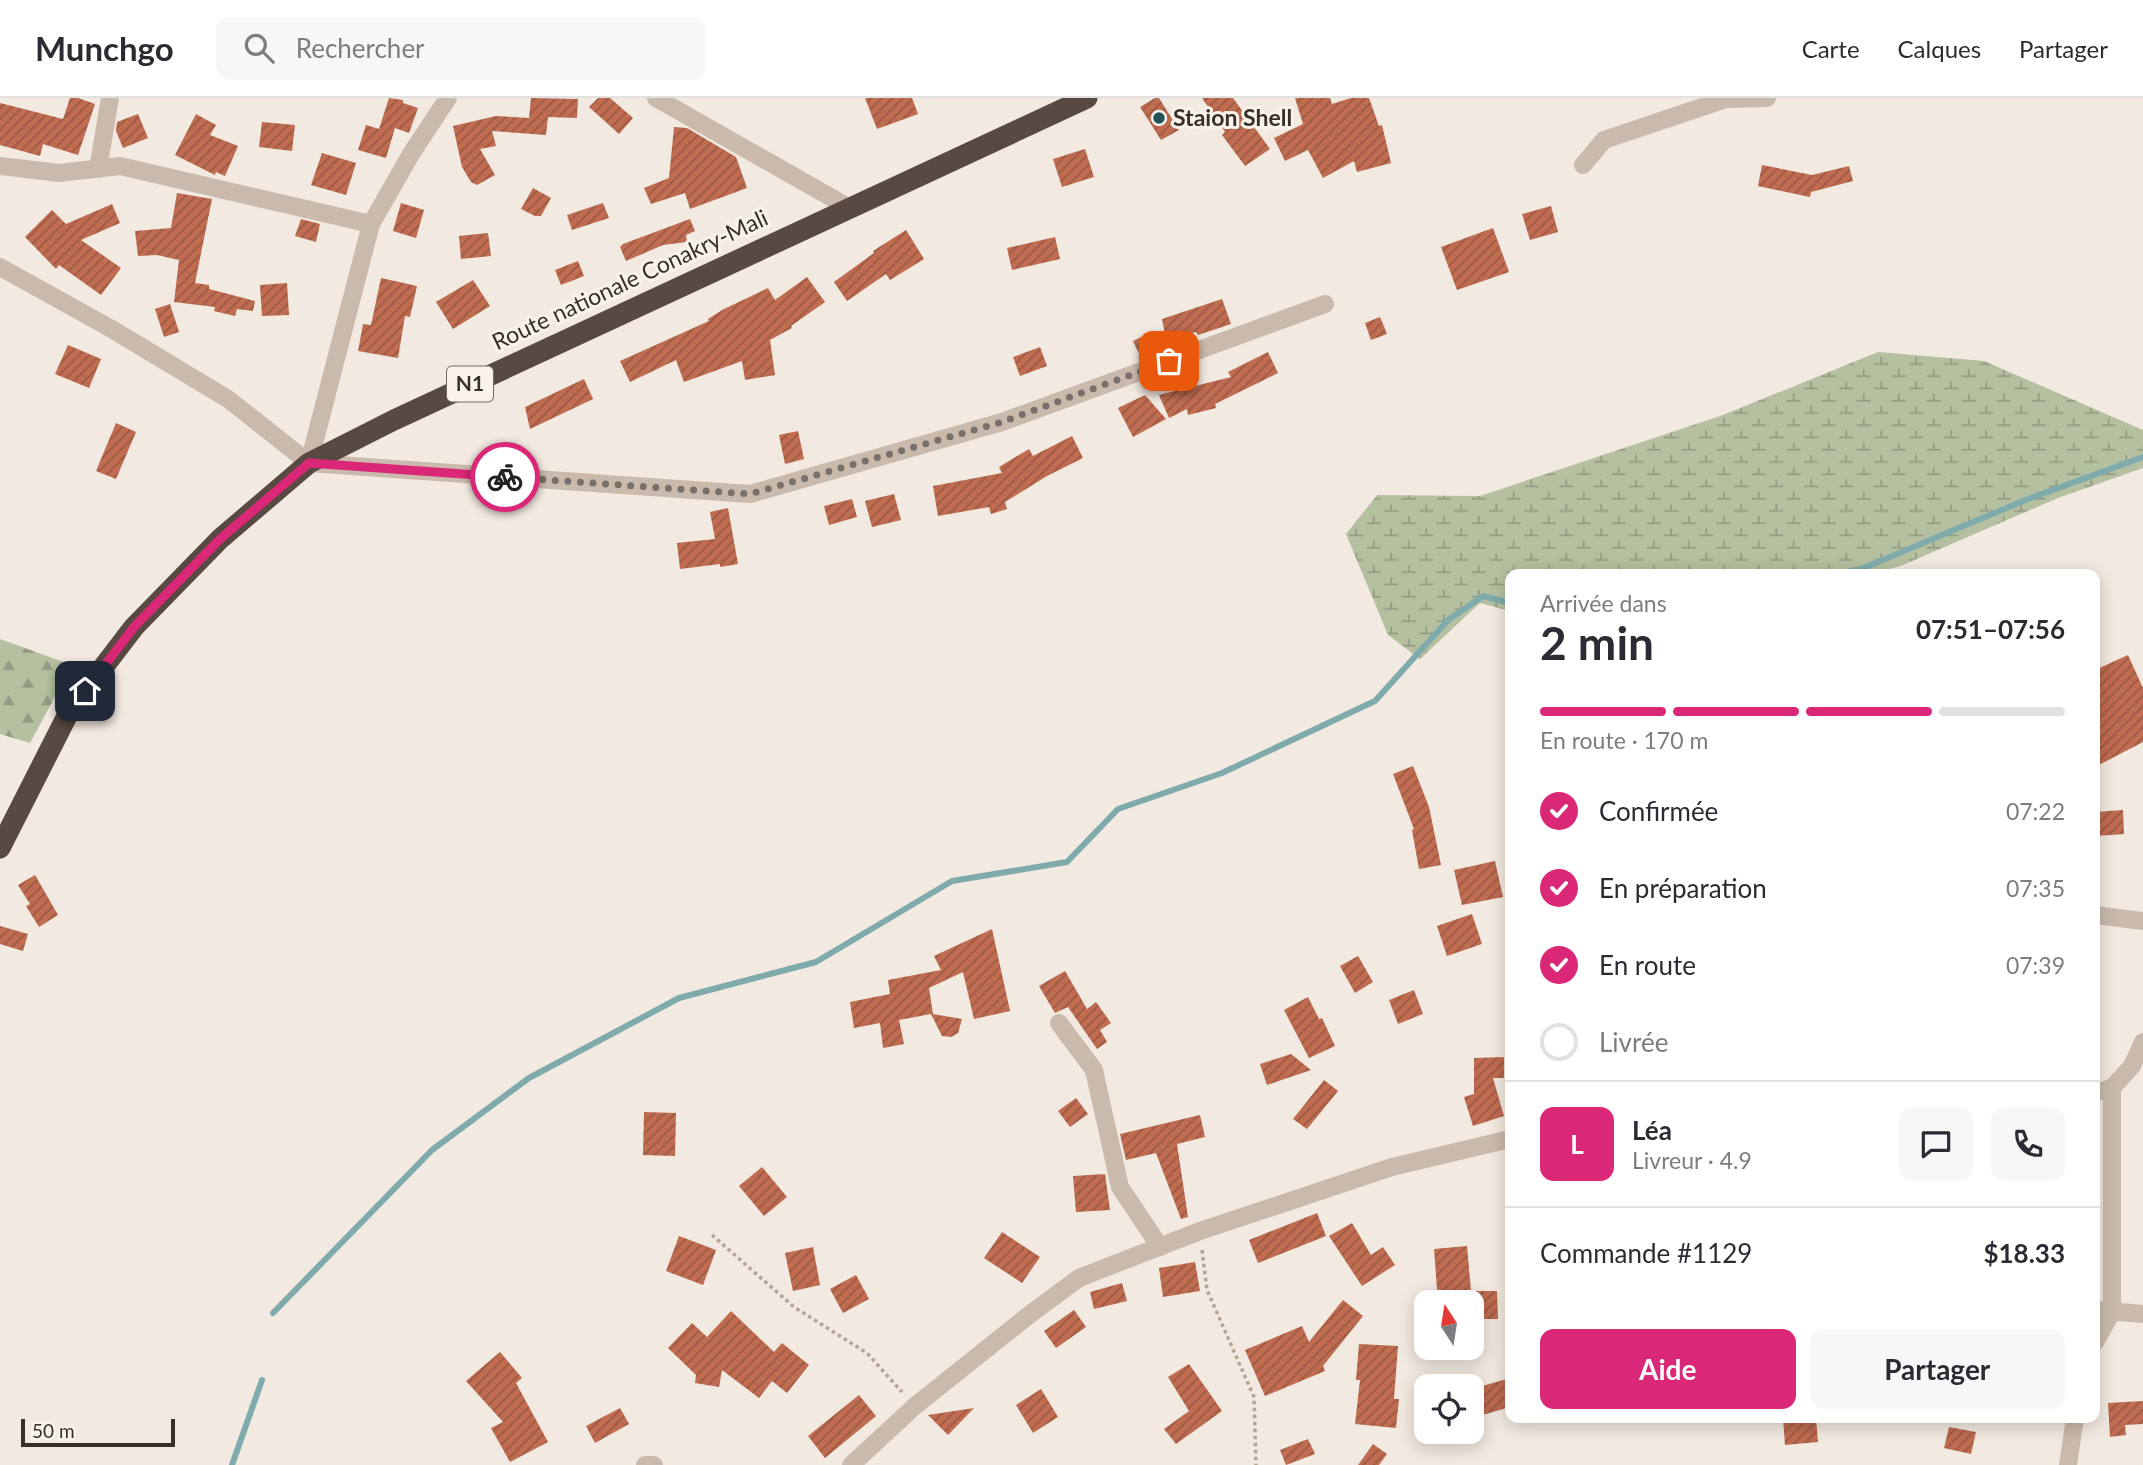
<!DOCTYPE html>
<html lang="fr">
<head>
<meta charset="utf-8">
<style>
  body { margin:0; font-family:Lato,sans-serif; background:#f7f7f7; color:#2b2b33; height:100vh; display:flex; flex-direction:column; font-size:26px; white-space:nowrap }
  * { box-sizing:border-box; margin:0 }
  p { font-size:23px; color:#7c7c81 }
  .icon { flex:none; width:38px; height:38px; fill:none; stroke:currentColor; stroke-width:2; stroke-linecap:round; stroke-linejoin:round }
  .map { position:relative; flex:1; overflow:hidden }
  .side { position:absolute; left:1505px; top:471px; width:595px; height:854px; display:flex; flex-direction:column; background:#fff; border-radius:14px; box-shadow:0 4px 18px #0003 }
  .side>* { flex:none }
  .needle { width:46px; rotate:348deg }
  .tools { position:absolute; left:1414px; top:1192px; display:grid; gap:14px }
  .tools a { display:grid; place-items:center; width:70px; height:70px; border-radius:14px; background:#fff; box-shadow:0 4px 18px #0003; font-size:35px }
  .scale { position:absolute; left:21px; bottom:18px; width:154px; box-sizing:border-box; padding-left:7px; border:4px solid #382f2b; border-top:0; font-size:19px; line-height:24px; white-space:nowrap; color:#382f2b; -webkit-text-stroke:5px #f9f3ec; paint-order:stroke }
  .pin { position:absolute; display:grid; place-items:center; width:60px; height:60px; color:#fff; margin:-30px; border-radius:14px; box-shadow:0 4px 10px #0006 }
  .courier { position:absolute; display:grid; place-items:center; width:70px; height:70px; margin:-35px; border:5px solid #db2777; border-radius:50%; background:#fff; color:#222; box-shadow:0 2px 9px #0007 }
  .summary em { font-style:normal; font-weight:700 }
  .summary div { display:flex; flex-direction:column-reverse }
  .summary { display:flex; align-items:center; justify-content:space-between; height:119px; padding:0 35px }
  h1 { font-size:46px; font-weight:700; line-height:52px }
  .bar { display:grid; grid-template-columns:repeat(4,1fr); gap:10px 7px; align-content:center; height:84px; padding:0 35px }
  .bar i { height:9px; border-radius:5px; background:#e1e1e2 }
  .bar .current { background:#db2777 }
  .bar p { grid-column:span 4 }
  .line { display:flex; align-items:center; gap:18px; padding:0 35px; border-top:2px solid #e1e1e2 }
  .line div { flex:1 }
  .round { display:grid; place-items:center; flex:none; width:74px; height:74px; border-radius:14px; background:#f7f7f7 }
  ol { padding:0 35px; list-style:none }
  li { display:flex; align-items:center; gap:21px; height:77px }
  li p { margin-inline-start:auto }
  li .icon { padding:7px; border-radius:50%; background:#db2777; color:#fff; stroke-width:4 }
  li:last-child { color:#7c7c81 }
  li i { width:38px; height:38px; border:4px solid #e1e1e2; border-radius:50% }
  .action { display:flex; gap:14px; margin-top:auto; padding:14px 35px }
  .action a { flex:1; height:80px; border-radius:14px; background:#db2777; color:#fff; font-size:28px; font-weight:700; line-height:80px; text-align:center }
  .action a+a { background:#f7f7f7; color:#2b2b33 }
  header { display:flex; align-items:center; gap:42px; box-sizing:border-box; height:98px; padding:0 35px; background:#fff; border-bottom:2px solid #e1e1e2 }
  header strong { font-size:33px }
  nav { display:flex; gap:38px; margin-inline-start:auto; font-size:24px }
  .search { width:490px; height:63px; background:#f7f7f7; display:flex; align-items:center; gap:18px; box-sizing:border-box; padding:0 24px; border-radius:14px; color:#7c7c81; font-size:26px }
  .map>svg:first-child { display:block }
  .forest { fill:url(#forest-firs) }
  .wetland { fill:url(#wetland-marsh) }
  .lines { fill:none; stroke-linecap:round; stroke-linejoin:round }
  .stream { stroke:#80abad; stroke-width:6 }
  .building { fill:url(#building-hatch) }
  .path { stroke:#b5a496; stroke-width:3.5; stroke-dasharray:3.5 3.5; stroke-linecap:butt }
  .minor { stroke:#cabaac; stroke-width:18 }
  .highway { stroke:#584942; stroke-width:21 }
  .done { stroke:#79706a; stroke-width:7; stroke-dasharray:0 12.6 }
  .route { stroke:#db2777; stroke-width:9 }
  .poi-dot { fill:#225457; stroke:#f9f3ec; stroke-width:2.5 }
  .labels { text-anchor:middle; stroke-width:6; stroke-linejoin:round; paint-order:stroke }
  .shield { fill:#f9f3ec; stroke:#726a65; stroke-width:2 }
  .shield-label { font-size:21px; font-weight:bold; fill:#382f2b }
  .poi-label { font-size:23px; font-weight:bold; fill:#382f2b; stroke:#f9f3ec; text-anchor:start }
  .street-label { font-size:23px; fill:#382f2b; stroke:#f9f3ec }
</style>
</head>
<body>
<header>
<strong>Munchgo</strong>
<div class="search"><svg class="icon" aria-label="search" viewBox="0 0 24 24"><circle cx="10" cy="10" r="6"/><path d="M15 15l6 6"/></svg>Rechercher</div>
<nav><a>Carte</a><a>Calques</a><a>Partager</a></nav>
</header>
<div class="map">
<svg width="2143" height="1367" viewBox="0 0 2143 1367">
  <defs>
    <pattern id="forest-firs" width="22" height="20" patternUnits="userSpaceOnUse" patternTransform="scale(1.75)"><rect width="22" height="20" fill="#b5c0a0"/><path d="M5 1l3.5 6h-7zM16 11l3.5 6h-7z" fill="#949c83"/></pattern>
    <pattern id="wetland-marsh" width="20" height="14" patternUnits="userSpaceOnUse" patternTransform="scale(1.75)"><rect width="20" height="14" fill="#b5c0a0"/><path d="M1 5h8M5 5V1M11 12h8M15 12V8" fill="none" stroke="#949c83"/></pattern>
    <pattern id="building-hatch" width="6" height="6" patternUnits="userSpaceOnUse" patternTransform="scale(1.75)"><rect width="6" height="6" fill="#bf6c50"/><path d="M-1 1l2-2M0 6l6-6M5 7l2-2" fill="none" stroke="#9c5943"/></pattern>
  </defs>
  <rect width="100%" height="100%" fill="#f2e9e0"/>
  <path class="forest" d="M 0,541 L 72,567 L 30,645 L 0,636 Z"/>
  <path class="wetland" d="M 1878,254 L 1984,263 L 2143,332 L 2143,370 L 2058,400 L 1903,467 L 1872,476 L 1510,476 L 1510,513 L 1480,505 L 1420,561 L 1388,537 L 1346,436 L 1377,397 L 1480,398 L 1723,317 Z"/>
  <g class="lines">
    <g class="stream">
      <path d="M 1837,476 L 1861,471 L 2028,401 L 2143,359"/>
      <path d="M 273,1215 L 432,1052 L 529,980 L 679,900 L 816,864 L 952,783 L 1067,764 L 1118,711 L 1222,675 L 1375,603 L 1448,522 L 1483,498 L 1510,505"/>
      <path d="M 232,1367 L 262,1282"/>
    </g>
  </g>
  <g class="building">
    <path d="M 70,0 L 78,0 L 95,6 L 78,57 L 43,46 L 40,58 L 0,47 L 0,5 L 63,21 Z"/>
    <path d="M 389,0 L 403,2 L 403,5 L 418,10 L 409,35 L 395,30 L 386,60 L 358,52 L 366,27 L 379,31 Z"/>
    <path d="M 531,0 L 578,1 L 577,20 L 548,19 L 546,37 L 492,33 L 496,48 L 480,51 L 495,77 L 477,87 L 471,84 L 462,69 L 453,28 L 496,18 L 529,20 Z"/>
    <path d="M 598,0 L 610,0 L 633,20 L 619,36 L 589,9 Z"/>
    <path d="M 865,0 L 912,0 L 918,16 L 877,31 Z"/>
    <path d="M 1155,0 L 1159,0 L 1179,32 L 1161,42 L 1140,9 Z"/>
    <path d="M 1202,0 L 1233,0 L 1270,51 L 1245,68 L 1222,37 L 1225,34 Z"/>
    <path d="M 1295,0 L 1330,0 L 1332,6 L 1351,0 L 1369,0 L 1379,28 L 1382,27 L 1391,65 L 1357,74 L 1354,63 L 1323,80 L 1308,52 L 1285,63 L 1274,40 L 1303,26 Z"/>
    <path d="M 138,16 L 148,40 L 123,50 L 116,33 L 117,24 Z"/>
    <path d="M 196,16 L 216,27 L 210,37 L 238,48 L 225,78 L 216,74 L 215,77 L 175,57 Z"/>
    <path d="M 262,24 L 295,27 L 292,53 L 259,49 Z"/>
    <path d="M 674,29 L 687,30 L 736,59 L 747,90 L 690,111 L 685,95 L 651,106 L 644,90 L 669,80 Z"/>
    <path d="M 1085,51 L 1094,79 L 1062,89 L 1053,61 Z"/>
    <path d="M 322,55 L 356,65 L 346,97 L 311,87 Z"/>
    <path d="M 1762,67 L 1812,77 L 1849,68 L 1853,83 L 1811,94 L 1810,99 L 1758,88 Z"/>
    <path d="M 533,90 L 551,100 L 541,118 L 535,118 L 521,111 Z"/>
    <path d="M 177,95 L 212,101 L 195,185 L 209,187 L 209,191 L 255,203 L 253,213 L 237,211 L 235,218 L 214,213 L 215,209 L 174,204 L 179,162 L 157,157 L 138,158 L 135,133 L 171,130 Z"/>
    <path d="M 401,105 L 424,112 L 416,140 L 393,133 Z"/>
    <path d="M 603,105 L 609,120 L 572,132 L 567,117 Z"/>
    <path d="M 112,106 L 120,125 L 81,142 L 121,170 L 101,197 L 59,167 L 56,171 L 25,139 L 52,112 L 66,126 Z"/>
    <path d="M 1551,108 L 1558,134 L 1530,142 L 1522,116 Z"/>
    <path d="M 301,121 L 320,126 L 316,144 L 295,138 Z"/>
    <path d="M 690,121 L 695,133 L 686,137 L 687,144 L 663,147 L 626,163 L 620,149 L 623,146 Z"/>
    <path d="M 1493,130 L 1509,174 L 1457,192 L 1441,149 Z"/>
    <path d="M 906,132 L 924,161 L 890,182 L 886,176 L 847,203 L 834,184 L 874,155 L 873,153 Z"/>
    <path d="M 488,135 L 491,158 L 461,161 L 459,138 Z"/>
    <path d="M 1055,139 L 1060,161 L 1012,172 L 1007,150 Z"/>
    <path d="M 578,163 L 584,178 L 561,187 L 555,172 Z"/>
    <path d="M 807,179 L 825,204 L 791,228 L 792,230 L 770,242 L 775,277 L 745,282 L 742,263 L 684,284 L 676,262 L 630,284 L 620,263 L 709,223 L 708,221 L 724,211 L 768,190 L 775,202 Z"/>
    <path d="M 381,180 L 417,188 L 410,219 L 405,218 L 398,260 L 358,253 L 363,226 L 371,227 Z"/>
    <path d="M 473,182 L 490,208 L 453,231 L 436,204 Z"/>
    <path d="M 287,185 L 289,217 L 262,218 L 260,187 Z"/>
    <path d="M 1222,201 L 1231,226 L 1198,237 L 1196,234 L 1166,241 L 1162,221 Z"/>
    <path d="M 170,206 L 179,234 L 164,239 L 155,211 Z"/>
    <path d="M 1380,219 L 1387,236 L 1371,242 L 1365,225 Z"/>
    <path d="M 1152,234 L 1160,251 L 1141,260 L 1133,243 Z"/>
    <path d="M 68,247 L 101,261 L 89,290 L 55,276 Z"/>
    <path d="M 1040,249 L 1047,268 L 1020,278 L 1013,259 Z"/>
    <path d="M 1268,254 L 1278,275 L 1215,306 L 1216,310 L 1188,317 L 1187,311 L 1169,320 L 1159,297 L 1231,279 L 1228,274 Z"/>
    <path d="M 584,281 L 593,301 L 530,331 L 525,309 Z"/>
    <path d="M 1145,297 L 1166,321 L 1133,339 L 1118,310 Z"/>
    <path d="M 116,325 L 136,334 L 116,381 L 96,373 Z"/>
    <path d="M 798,333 L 804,361 L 785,366 L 779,337 Z"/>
    <path d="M 1072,338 L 1083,360 L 1047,378 L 1005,404 L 1007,411 L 991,416 L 989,409 L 938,418 L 933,388 L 1002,375 L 999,369 L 1029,351 L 1033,358 Z"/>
    <path d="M 894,396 L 901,422 L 872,429 L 865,403 Z"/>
    <path d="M 852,401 L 857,419 L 829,427 L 824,408 Z"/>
    <path d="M 728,410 L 738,466 L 720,469 L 720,466 L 680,471 L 677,445 L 715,441 L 710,414 Z"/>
    <path d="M 2128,557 L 2143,590 L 2143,644 L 2095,669 L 2095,572 Z"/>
    <path d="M 1413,668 L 1429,709 L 1441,767 L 1419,771 L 1412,732 L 1414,731 L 1393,676 Z"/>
    <path d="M 2123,712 L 2124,736 L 2096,738 L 2095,714 Z"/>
    <path d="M 1495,763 L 1503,799 L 1462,807 L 1454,772 Z"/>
    <path d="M 35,777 L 58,817 L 39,829 L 26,808 L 30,806 L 18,787 Z"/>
    <path d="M 1472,816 L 1482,846 L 1447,858 L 1437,828 Z"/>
    <path d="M 0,828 L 28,836 L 23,853 L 0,846 Z"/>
    <path d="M 992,831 L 1010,913 L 974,921 L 963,874 L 929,890 L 933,916 L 962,921 L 958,935 L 951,939 L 942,938 L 931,916 L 899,922 L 904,946 L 883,950 L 880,925 L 854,930 L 850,904 L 890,896 L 888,882 L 941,872 L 934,858 Z"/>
    <path d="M 1358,858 L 1373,884 L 1355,895 L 1340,868 Z"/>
    <path d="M 1065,873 L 1087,911 L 1096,904 L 1111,925 L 1100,932 L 1107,944 L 1097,951 L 1068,909 L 1055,915 L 1039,888 Z"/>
    <path d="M 1414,892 L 1423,916 L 1398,926 L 1389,902 Z"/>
    <path d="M 1308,899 L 1319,921 L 1322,920 L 1335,948 L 1309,960 L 1284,912 Z"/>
    <path d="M 1291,956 L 1311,972 L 1267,987 L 1260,966 Z"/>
    <path d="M 1504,959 L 1504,980 L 1493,980 L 1504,1018 L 1473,1028 L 1464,999 L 1474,996 L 1474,960 Z"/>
    <path d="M 1324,982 L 1338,993 L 1307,1031 L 1293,1021 Z"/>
    <path d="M 1076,1000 L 1088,1016 L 1070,1029 L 1058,1013 Z"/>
    <path d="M 644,1014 L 676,1015 L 675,1058 L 643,1057 Z"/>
    <path d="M 1200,1017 L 1205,1039 L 1177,1046 L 1188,1119 L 1181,1121 L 1156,1055 L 1126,1062 L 1120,1036 Z"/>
    <path d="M 762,1069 L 787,1099 L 764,1118 L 739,1088 Z"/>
    <path d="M 1105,1076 L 1110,1112 L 1076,1114 L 1073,1078 Z"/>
    <path d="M 1317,1115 L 1326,1138 L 1258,1165 L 1249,1142 Z"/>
    <path d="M 1352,1125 L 1371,1157 L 1383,1149 L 1395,1167 L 1362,1188 L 1329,1138 Z"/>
    <path d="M 1002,1134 L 1040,1159 L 1022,1185 L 984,1160 Z"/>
    <path d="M 679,1138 L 716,1152 L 703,1187 L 666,1173 Z"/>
    <path d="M 1467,1148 L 1472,1204 L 1472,1193 L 1497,1193 L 1498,1221 L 1472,1221 L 1472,1204 L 1438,1204 L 1434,1151 Z"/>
    <path d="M 813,1149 L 820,1187 L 793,1193 L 785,1155 Z"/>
    <path d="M 1195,1164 L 1200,1193 L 1163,1199 L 1159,1170 Z"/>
    <path d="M 856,1177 L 869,1201 L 843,1215 L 830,1191 Z"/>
    <path d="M 1122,1185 L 1127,1203 L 1094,1211 L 1090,1194 Z"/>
    <path d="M 1343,1202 L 1363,1218 L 1323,1268 L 1325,1273 L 1265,1298 L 1245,1252 L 1302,1228 L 1309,1244 Z"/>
    <path d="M 1074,1212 L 1086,1229 L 1056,1250 L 1044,1233 Z"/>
    <path d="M 731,1213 L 774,1254 L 782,1245 L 809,1267 L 787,1295 L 772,1283 L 759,1300 L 722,1272 L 719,1289 L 695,1285 L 696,1277 L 668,1250 L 692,1225 L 707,1239 Z"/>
    <path d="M 1359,1246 L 1398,1248 L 1394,1301 L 1399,1301 L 1396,1330 L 1355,1326 L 1360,1282 L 1356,1282 Z"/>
    <path d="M 500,1254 L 522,1280 L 516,1285 L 548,1344 L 510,1364 L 491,1330 L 503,1324 L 466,1283 Z"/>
    <path d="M 1189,1266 L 1222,1313 L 1176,1346 L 1164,1331 L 1189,1313 L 1168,1279 Z"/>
    <path d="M 1510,1280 L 1510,1309 L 1472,1320 L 1472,1291 Z"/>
    <path d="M 1041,1291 L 1058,1319 L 1033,1335 L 1016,1307 Z"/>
    <path d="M 859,1297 L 876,1318 L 825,1360 L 808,1338 Z"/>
    <path d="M 2143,1303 L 2143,1326 L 2125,1327 L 2126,1337 L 2110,1339 L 2108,1305 Z"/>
    <path d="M 620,1310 L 629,1326 L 595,1345 L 586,1328 Z"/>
    <path d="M 974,1310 L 948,1337 L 928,1317 Z"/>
    <path d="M 1783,1320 L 1816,1320 L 1818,1344 L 1785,1347 Z"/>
    <path d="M 1949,1329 L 1976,1334 L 1971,1356 L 1944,1350 Z"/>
    <path d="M 1308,1341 L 1315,1356 L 1286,1367 L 1280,1352 Z"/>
    <path d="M 1373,1346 L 1387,1356 L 1379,1367 L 1358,1367 Z"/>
  </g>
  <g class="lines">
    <g class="path">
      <path d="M 712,1137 L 794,1209 L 867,1255 L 902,1294"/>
      <path d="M 1202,1152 L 1207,1192 L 1254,1299 L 1256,1367"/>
    </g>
    <g class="minor">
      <path d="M 656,0 L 848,109"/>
      <path d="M 1583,67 L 1604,42 L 1726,1 L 1767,0"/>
      <path d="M 0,68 L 59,75 L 120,68 L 371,126"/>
      <path d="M 98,71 L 110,0"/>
      <path d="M 0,169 L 110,230 L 228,301 L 309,365 L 371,126 L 411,56 L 448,0"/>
      <path d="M 309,365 L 750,396 L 1002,324 L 1325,206"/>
      <path d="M 2095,817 L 2143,823"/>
      <path d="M 1059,925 L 1094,972 L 1120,1089 L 1160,1149"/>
      <path d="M 2095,995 L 2112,990 L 2132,968 L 2143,944"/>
      <path d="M 2095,1212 L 2143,1216"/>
      <path d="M 2095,1244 L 2112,1214 L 2112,990"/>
      <path d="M 645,1367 L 654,1367"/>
      <path d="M 851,1367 L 915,1308 L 1029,1217 L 1079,1180 L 1200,1133 L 1392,1069 L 1510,1041"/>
      <path d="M 2068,1367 L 2075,1320"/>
    </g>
    <path class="highway" d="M 0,750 L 69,614 L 134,529 L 220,441 L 309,365 L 394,322 L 1087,0"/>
  </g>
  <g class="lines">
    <path class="done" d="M 505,379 L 750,396 L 1002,324 L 1169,263"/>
    <path class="route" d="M 85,593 L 134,529 L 220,441 L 309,365 L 505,379"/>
  </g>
  <circle class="poi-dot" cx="1159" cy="20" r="7"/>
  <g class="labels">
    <rect class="shield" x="447" y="268.5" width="46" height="35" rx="5"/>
    <g class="shield-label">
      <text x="470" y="293">N1</text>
    </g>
    <g class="poi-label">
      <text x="1173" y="28">Staion Shell</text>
    </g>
    <g class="street-label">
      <text transform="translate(630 182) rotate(-25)" y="8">Route nationale Conakry-Mali</text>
    </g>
  </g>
</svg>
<div class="tools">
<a><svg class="needle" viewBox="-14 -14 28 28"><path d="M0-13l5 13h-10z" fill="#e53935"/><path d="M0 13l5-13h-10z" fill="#7c7c81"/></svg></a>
<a><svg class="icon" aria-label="locate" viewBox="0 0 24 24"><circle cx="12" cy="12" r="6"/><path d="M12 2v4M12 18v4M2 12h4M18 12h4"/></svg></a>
</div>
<div class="scale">50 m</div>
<div class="pin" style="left:1169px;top:263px;background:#ea580c"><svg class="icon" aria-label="bag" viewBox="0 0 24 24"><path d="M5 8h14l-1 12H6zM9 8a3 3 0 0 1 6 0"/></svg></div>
<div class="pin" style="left:85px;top:593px;background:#1f2937"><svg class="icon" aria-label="home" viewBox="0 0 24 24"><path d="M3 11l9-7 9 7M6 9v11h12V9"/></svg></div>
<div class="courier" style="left:505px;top:379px"><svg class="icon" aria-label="bike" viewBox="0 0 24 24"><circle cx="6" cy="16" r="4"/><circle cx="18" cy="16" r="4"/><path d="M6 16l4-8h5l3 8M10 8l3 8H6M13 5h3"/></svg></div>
<section class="side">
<div class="summary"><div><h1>2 min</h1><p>Arrivée dans</p></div><em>07:51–07:56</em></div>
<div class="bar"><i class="current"></i><i class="current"></i><i class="current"></i><i></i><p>En route · 170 m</p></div>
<ol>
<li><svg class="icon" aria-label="check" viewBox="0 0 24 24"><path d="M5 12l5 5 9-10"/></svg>Confirmée<p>07:22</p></li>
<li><svg class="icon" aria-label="check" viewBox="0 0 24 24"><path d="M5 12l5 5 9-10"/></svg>En préparation<p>07:35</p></li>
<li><svg class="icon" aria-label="check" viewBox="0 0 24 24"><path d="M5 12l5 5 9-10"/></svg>En route<p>07:39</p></li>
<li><i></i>Livrée</li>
</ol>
<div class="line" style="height:126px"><b class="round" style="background:#db2777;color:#fff">L</b><div><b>Léa</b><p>Livreur · 4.9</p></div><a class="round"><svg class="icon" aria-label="chat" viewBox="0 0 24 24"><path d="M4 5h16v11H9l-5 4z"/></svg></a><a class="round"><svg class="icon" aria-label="phone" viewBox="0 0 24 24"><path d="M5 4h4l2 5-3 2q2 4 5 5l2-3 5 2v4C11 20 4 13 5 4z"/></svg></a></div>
<div class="line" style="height:91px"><div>Commande #1129</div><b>$18.33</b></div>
<div class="action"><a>Aide</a><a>Partager</a></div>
</section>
</div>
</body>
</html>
